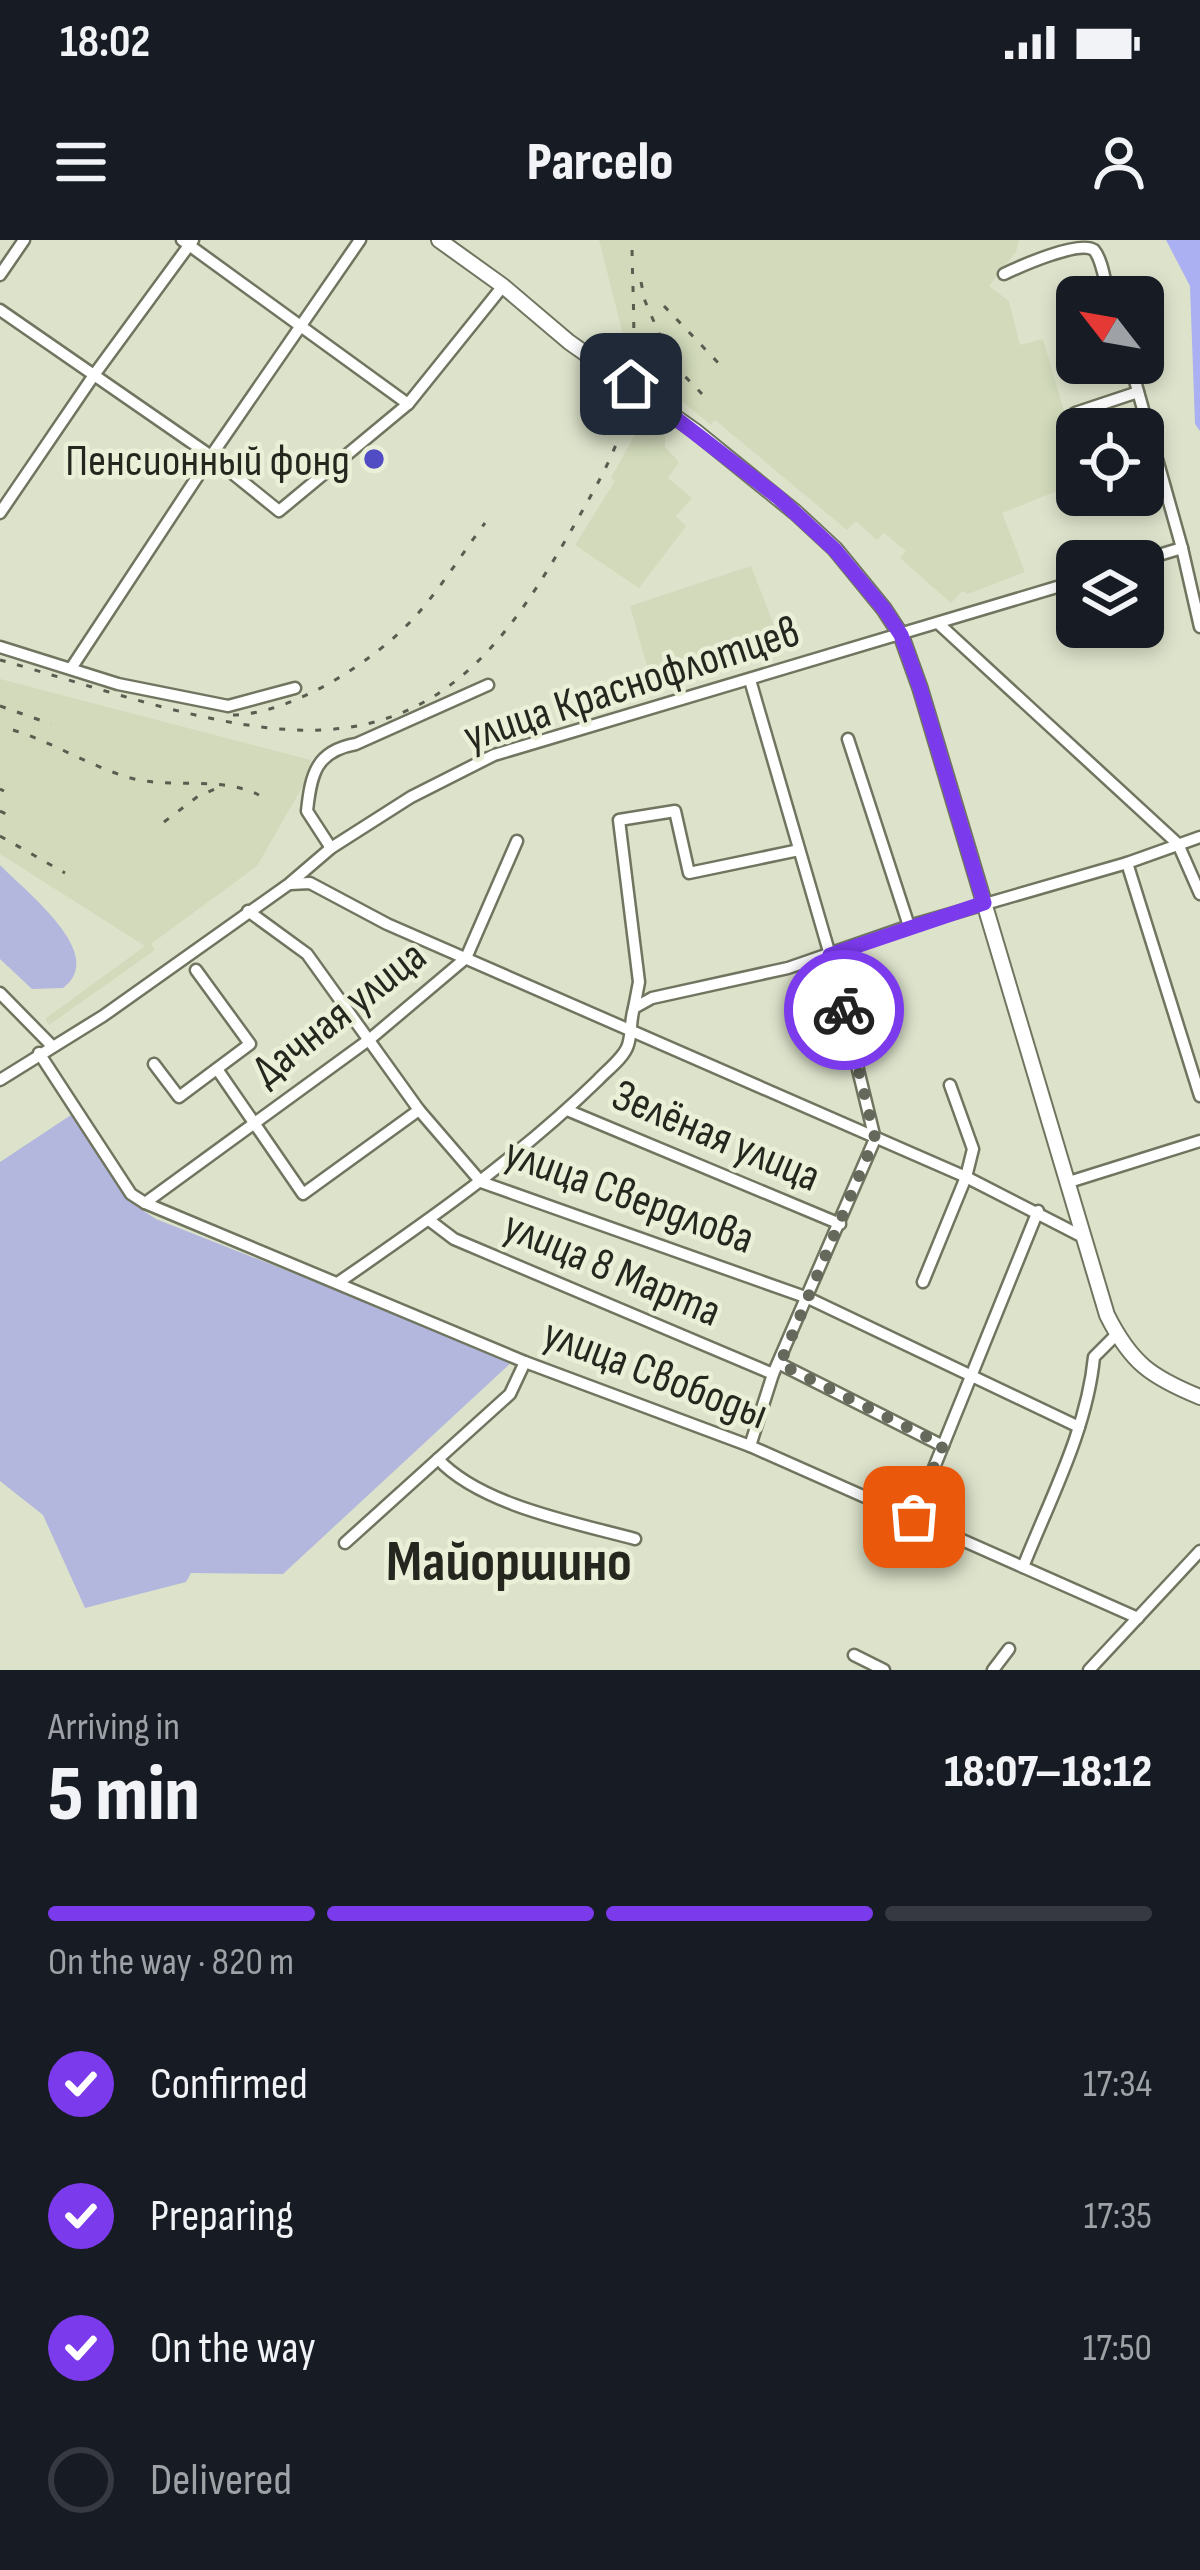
<!DOCTYPE html>
<html lang="en">
<head>
<meta charset="utf-8">
<style>
  body { margin:0; font-family:"Sofia Sans Condensed",sans-serif; background:#242831; color:#f1f3f6; height:100vh; display:flex; flex-direction:column; font-size:45px; white-space:nowrap }
  * { box-sizing:border-box; margin:0 }
  p { font-size:39px; color:#9ea1a6 }
  .icon { flex:none; width:66px; height:66px; fill:none; stroke:currentColor; stroke-width:2; stroke-linecap:round; stroke-linejoin:round }
  .map { position:relative; height:1430px; overflow:hidden }
  .details { display:flex; flex-direction:column; background:#171b24; flex:1 }
  .details>* { flex:none }
  .needle { width:78px; rotate:301deg }
  .tools { position:absolute; left:1056px; top:36px; display:grid; gap:24px }
  .tools a { display:grid; place-items:center; width:108px; height:108px; border-radius:18px; background:#171b24; box-shadow:0 6px 18px #0003; font-size:60px }
  .pin { position:absolute; display:grid; place-items:center; width:102px; height:102px; color:#fff; margin:-51px; border-radius:24px; box-shadow:0 6px 18px #0006 }
  .courier { position:absolute; display:grid; place-items:center; width:120px; height:120px; margin:-60px; border:9px solid #7c3aed; border-radius:50%; background:#fff; color:#222; box-shadow:0 3px 15px #0007 }
  .headline em { font-style:normal; font-weight:800 }
  .headline div { display:flex; flex-direction:column-reverse }
  .headline { display:flex; align-items:center; justify-content:space-between; height:204px; padding:0 48px }
  h1 { font-size:78px; font-weight:800; line-height:90px }
  .bar { display:grid; grid-template-columns:repeat(4,1fr); gap:18px 12px; align-content:center; height:144px; padding:0 48px }
  .bar i { height:15px; border-radius:9px; background:#363941 }
  .bar .selected { background:#7c3aed }
  .bar p { grid-column:span 4 }
  ol { padding:0 48px; list-style:none }
  li { display:flex; align-items:center; gap:36px; height:132px }
  li p { margin-inline-start:auto }
  li .icon { padding:12px; border-radius:50%; background:#7c3aed; color:#fff; stroke-width:4 }
  li:last-child { color:#9ea1a6 }
  li i { width:66px; height:66px; border:6px solid #363941; border-radius:50% }
  .status { display:flex; justify-content:space-between; align-items:center; height:84px; padding:0 60px; background:#171b24; direction:ltr }
  .status svg { height:33px; fill:currentColor }
  header { display:flex; justify-content:space-between; align-items:center; height:156px; padding:0 48px; background:#171b24; font-size:54px; font-weight:800 }
  .map>svg:first-child { display:block }
  .built { fill:#d2dabb }
  .green { fill:#b3b7de }
  .water { fill:#aab0f1 }
  .lines { fill:none; stroke-linecap:round; stroke-linejoin:round }
  .minor-casing { stroke:#6f755f; stroke-width:15 }
  .major-casing { stroke:#6f755f; stroke-width:18 }
  .minor { stroke:#fff; stroke-width:10 }
  .major { stroke:#fff; stroke-width:14 }
  .rail { stroke:#595d50; stroke-width:3; stroke-dasharray:6 12; stroke-linecap:butt }
  .done { stroke:#65695b; stroke-width:12; stroke-dasharray:0 21.6 }
  .route { stroke:#7c3aed; stroke-width:15 }
  .poi-dot { fill:#514cc3; stroke:#eaf0d8; stroke-width:4.5 }
  .labels { text-anchor:middle; stroke-width:9; stroke-linejoin:round; paint-order:stroke }
  .poi-label { font-size:45px; fill:#25271f; stroke:#eaf0d8; text-anchor:end }
  .street-label { font-size:45px; fill:#25271f; stroke:#eaf0d8 }
  .district-label { font-size:57px; font-weight:bold; fill:#25271f; stroke:#eaf0d8 }
</style>
</head>
<body>
<div class="status"><b>18:02</b><svg viewBox="0 0 49 12"><path d="M0 12V9h3v3zM5 12V6h3v6zM10 12V3h3v9zM15 12V0h3v12zM26 1h20v11H26zM47 4h2v5h-2z"/></svg></div>
<header><svg class="icon" aria-label="menu" viewBox="0 0 24 24"><path d="M4 6h16M4 12h16M4 18h16"/></svg>Parcelo<svg class="icon" aria-label="person" viewBox="0 0 24 24"><circle cx="12" cy="8" r="4"/><path d="M4 21q1-7 8-7t8 7"/></svg></header>
<div class="map">
<svg width="1200" height="1430" viewBox="0 0 1200 1430">
  <rect width="100%" height="100%" fill="#dde3cb"/>
  <g class="built">
    <path d="M 599,0 L 1019,0 L 1016,12 L 989,46 L 1009,61 L 1020,105 L 1043,99 L 1077,215 L 1077,243 L 1002,273 L 1025,332 L 968,354 L 962,351 L 951,363 L 900,318 L 906,311 L 884,293 L 877,300 L 856,281 L 847,290 L 715,180 L 711,185 L 647,133 L 633,115 L 633,97 L 623,95 Z"/>
    <path d="M 643,180 L 665,195 L 665,207 L 679,222 L 668,238 L 692,258 L 676,276 L 686,286 L 639,348 L 575,305 L 615,241 L 611,238 Z"/>
    <path d="M 751,326 L 782,406 L 653,447 L 630,366 Z"/>
    <path d="M 0,439 L 311,520 L 304,544 L 257,626 L 151,704 L 155,710 L 49,785 L 45,779 L 145,706 L 0,614 Z"/>
  </g>
  <g class="green">
    <path d="M 0,625 C 25,651 109,715 63,748 L 32,749 L 0,719 Z"/>
    <path d="M 71,875 L 127,960 L 156,979 L 514,1120 L 283,1334 L 191,1333 L 186,1342 L 85,1368 L 43,1275 L 0,1241 L 0,922 Z"/>
  </g>
  <path class="water" d="M 1166,0 L 1200,0 L 1200,191 L 1195,184 L 1190,46 Z"/>
  <g class="lines">
    <defs>
      <g id="minor">
        <path d="M 182,0 L 408,164"/>
        <path d="M 1004,34 C 1021,26 1079,0 1094,10 C 1103,21 1105,44 1109,57"/>
        <path d="M 0,35 L 24,0"/>
        <path d="M 0,70 L 211,216 L 279,271 L 408,164 L 503,46"/>
        <path d="M 1130,123 L 1182,308 L 1200,387"/>
        <path d="M 1075,173 L 1138,152"/>
        <path d="M 0,273 L 94,135 L 193,0"/>
        <path d="M 1139,321 L 1182,308"/>
        <path d="M 939,384 L 1178,604 L 1200,654"/>
        <path d="M 0,407 L 118,444 L 228,466 L 295,448"/>
        <path d="M 72,427 L 211,216 L 360,0"/>
        <path d="M 848,499 L 909,686"/>
        <path d="M 331,608 L 307,571 C 311,534 316,511 356,504 L 488,445"/>
        <path d="M 1127,623 L 1200,856"/>
        <path d="M 290,644 L 310,643 L 387,684 L 966,937 L 1085,998"/>
        <path d="M 248,671 L 307,714 L 419,870 L 481,942 L 808,1058 L 1079,1187"/>
        <path d="M 0,753 L 52,806"/>
        <path d="M 634,768 L 639,742 L 619,580 L 675,571 L 689,633 L 799,610"/>
        <path d="M 39,813 L 131,954 L 145,963 L 525,1122 L 750,1206 L 1138,1378"/>
        <path d="M 154,824 L 179,857 L 250,804 L 196,730"/>
        <path d="M 217,829 L 303,954 L 419,870"/>
        <path d="M 0,840 L 103,776 L 289,644 L 331,608 L 411,557 L 494,515 L 1077,341"/>
        <path d="M 567,870 L 840,984"/>
        <path d="M 1069,942 L 1200,901"/>
        <path d="M 145,963 L 370,799 L 466,718 L 517,601"/>
        <path d="M 429,980 L 454,999 L 773,1134"/>
        <path d="M 339,1042 C 429,980 519,917 598,840 C 607,830 624,818 628,805 C 632,793 630,780 634,768 L 652,758 L 788,728 L 909,686 L 1127,623 L 1200,597"/>
        <path d="M 923,1042 L 966,937 L 973,909 L 950,845"/>
        <path d="M 780,1124 L 943,1206"/>
        <path d="M 750,1206 L 773,1134 L 875,899 L 830,715 L 750,440"/>
        <path d="M 438,1219 C 480,1265 576,1283 635,1299"/>
        <path d="M 914,1277 L 1038,971"/>
        <path d="M 345,1303 L 510,1154 L 525,1122"/>
        <path d="M 1023,1327 C 1050,1259 1087,1190 1094,1117 L 1117,1094"/>
        <path d="M 854,1415 L 884,1430"/>
        <path d="M 993,1430 L 1009,1409"/>
        <path d="M 1089,1430 L 1200,1311"/>
      </g>
      <path id="major" d="M 439,0 L 503,46 L 569,102 L 695,191 L 795,272 L 835,309 L 884,369 L 901,395 L 920,448 L 1107,1075 C 1131,1123 1151,1137 1200,1157"/>
    </defs>
    <use href="#minor" class="minor-casing"/>
    <use href="#major" class="major-casing"/>
    <use href="#minor" class="minor"/>
    <use href="#major" class="major"/>
    <g class="rail">
      <path d="M 641,42 L 645,61 L 664,105"/>
      <path d="M 664,66 L 726,131"/>
      <path d="M 648,98 L 702,154"/>
      <path d="M 0,420 C 95,446 224,494 321,490 C 452,484 513,391 572,289 C 594,250 619,210 628,165 C 638,112 632,53 632,0"/>
      <path d="M 0,466 L 51,484"/>
      <path d="M 233,475 C 292,474 373,422 412,380 C 439,351 461,315 485,283"/>
      <path d="M 13,490 C 52,502 88,525 127,537 C 170,550 219,535 259,555"/>
      <path d="M 0,549 L 4,551"/>
      <path d="M 0,571 L 8,575"/>
      <path d="M 164,582 L 197,557 L 217,548"/>
      <path d="M 0,596 L 65,633"/>
    </g>
  </g>
  <g class="lines">
    <path class="done" d="M 844,770 L 875,898 L 780,1124 L 943,1205 L 914,1277"/>
    <path class="route" d="M 631,144 L 778,257 L 835,310 L 884,369 L 901,395 L 920,448 L 984,663 L 830,715 L 844,770"/>
  </g>
  <circle class="poi-dot" cx="374" cy="219" r="12"/>
  <g class="labels">
    <g class="poi-label">
      <text x="350" y="235">Пенсионный фонд</text>
    </g>
    <g class="street-label">
      <text transform="translate(631 442) rotate(-18)" y="16">улица Краснофлотцев</text>
      <text transform="translate(338 772) rotate(-38)" y="16">Дачная улица</text>
      <text transform="translate(717 894) rotate(23)" y="16">Зелёная улица</text>
      <text transform="translate(630 954) rotate(20)" y="16">улица Свердлова</text>
      <text transform="translate(613 1027) rotate(23)" y="16">улица 8 Марта</text>
      <text transform="translate(656 1132) rotate(21)" y="16">улица Свободы</text>
    </g>
    <g class="district-label">
      <text x="509" y="1340">Майоршино</text>
    </g>
  </g>
</svg>
<div class="tools">
<a><svg class="needle" viewBox="-14 -14 28 28"><path d="M0-13l5 13h-10z" fill="#e53935"/><path d="M0 13l5-13h-10z" fill="#9ea1a6"/></svg></a>
<a><svg class="icon" aria-label="locate" viewBox="0 0 24 24"><circle cx="12" cy="12" r="6"/><path d="M12 2v4M12 18v4M2 12h4M18 12h4"/></svg></a>
<a><svg class="icon" aria-label="layers" viewBox="0 0 24 24"><path d="M12 4l9 5-9 5-9-5zM3 14l9 5 9-5"/></svg></a>
</div>
<div class="pin" style="left:914px;top:1277px;background:#ea580c"><svg class="icon" aria-label="bag" viewBox="0 0 24 24"><path d="M5 8h14l-1 12H6zM9 8a3 3 0 0 1 6 0"/></svg></div>
<div class="pin" style="left:631px;top:144px;background:#1f2937"><svg class="icon" aria-label="home" viewBox="0 0 24 24"><path d="M3 11l9-7 9 7M6 9v11h12V9"/></svg></div>
<div class="courier" style="left:844px;top:770px"><svg class="icon" aria-label="bike" viewBox="0 0 24 24"><circle cx="6" cy="16" r="4"/><circle cx="18" cy="16" r="4"/><path d="M6 16l4-8h5l3 8M10 8l3 8H6M13 5h3"/></svg></div>
</div>
<section class="details">
<div class="headline"><div><h1>5 min</h1><p>Arriving in</p></div><em>18:07–18:12</em></div>
<div class="bar"><i class="selected"></i><i class="selected"></i><i class="selected"></i><i></i><p>On the way · 820 m</p></div>
<ol>
<li><svg class="icon" aria-label="check" viewBox="0 0 24 24"><path d="M5 12l5 5 9-10"/></svg>Confirmed<p>17:34</p></li>
<li><svg class="icon" aria-label="check" viewBox="0 0 24 24"><path d="M5 12l5 5 9-10"/></svg>Preparing<p>17:35</p></li>
<li><svg class="icon" aria-label="check" viewBox="0 0 24 24"><path d="M5 12l5 5 9-10"/></svg>On the way<p>17:50</p></li>
<li><i></i>Delivered</li>
</ol>
</section>
</body>
</html>
